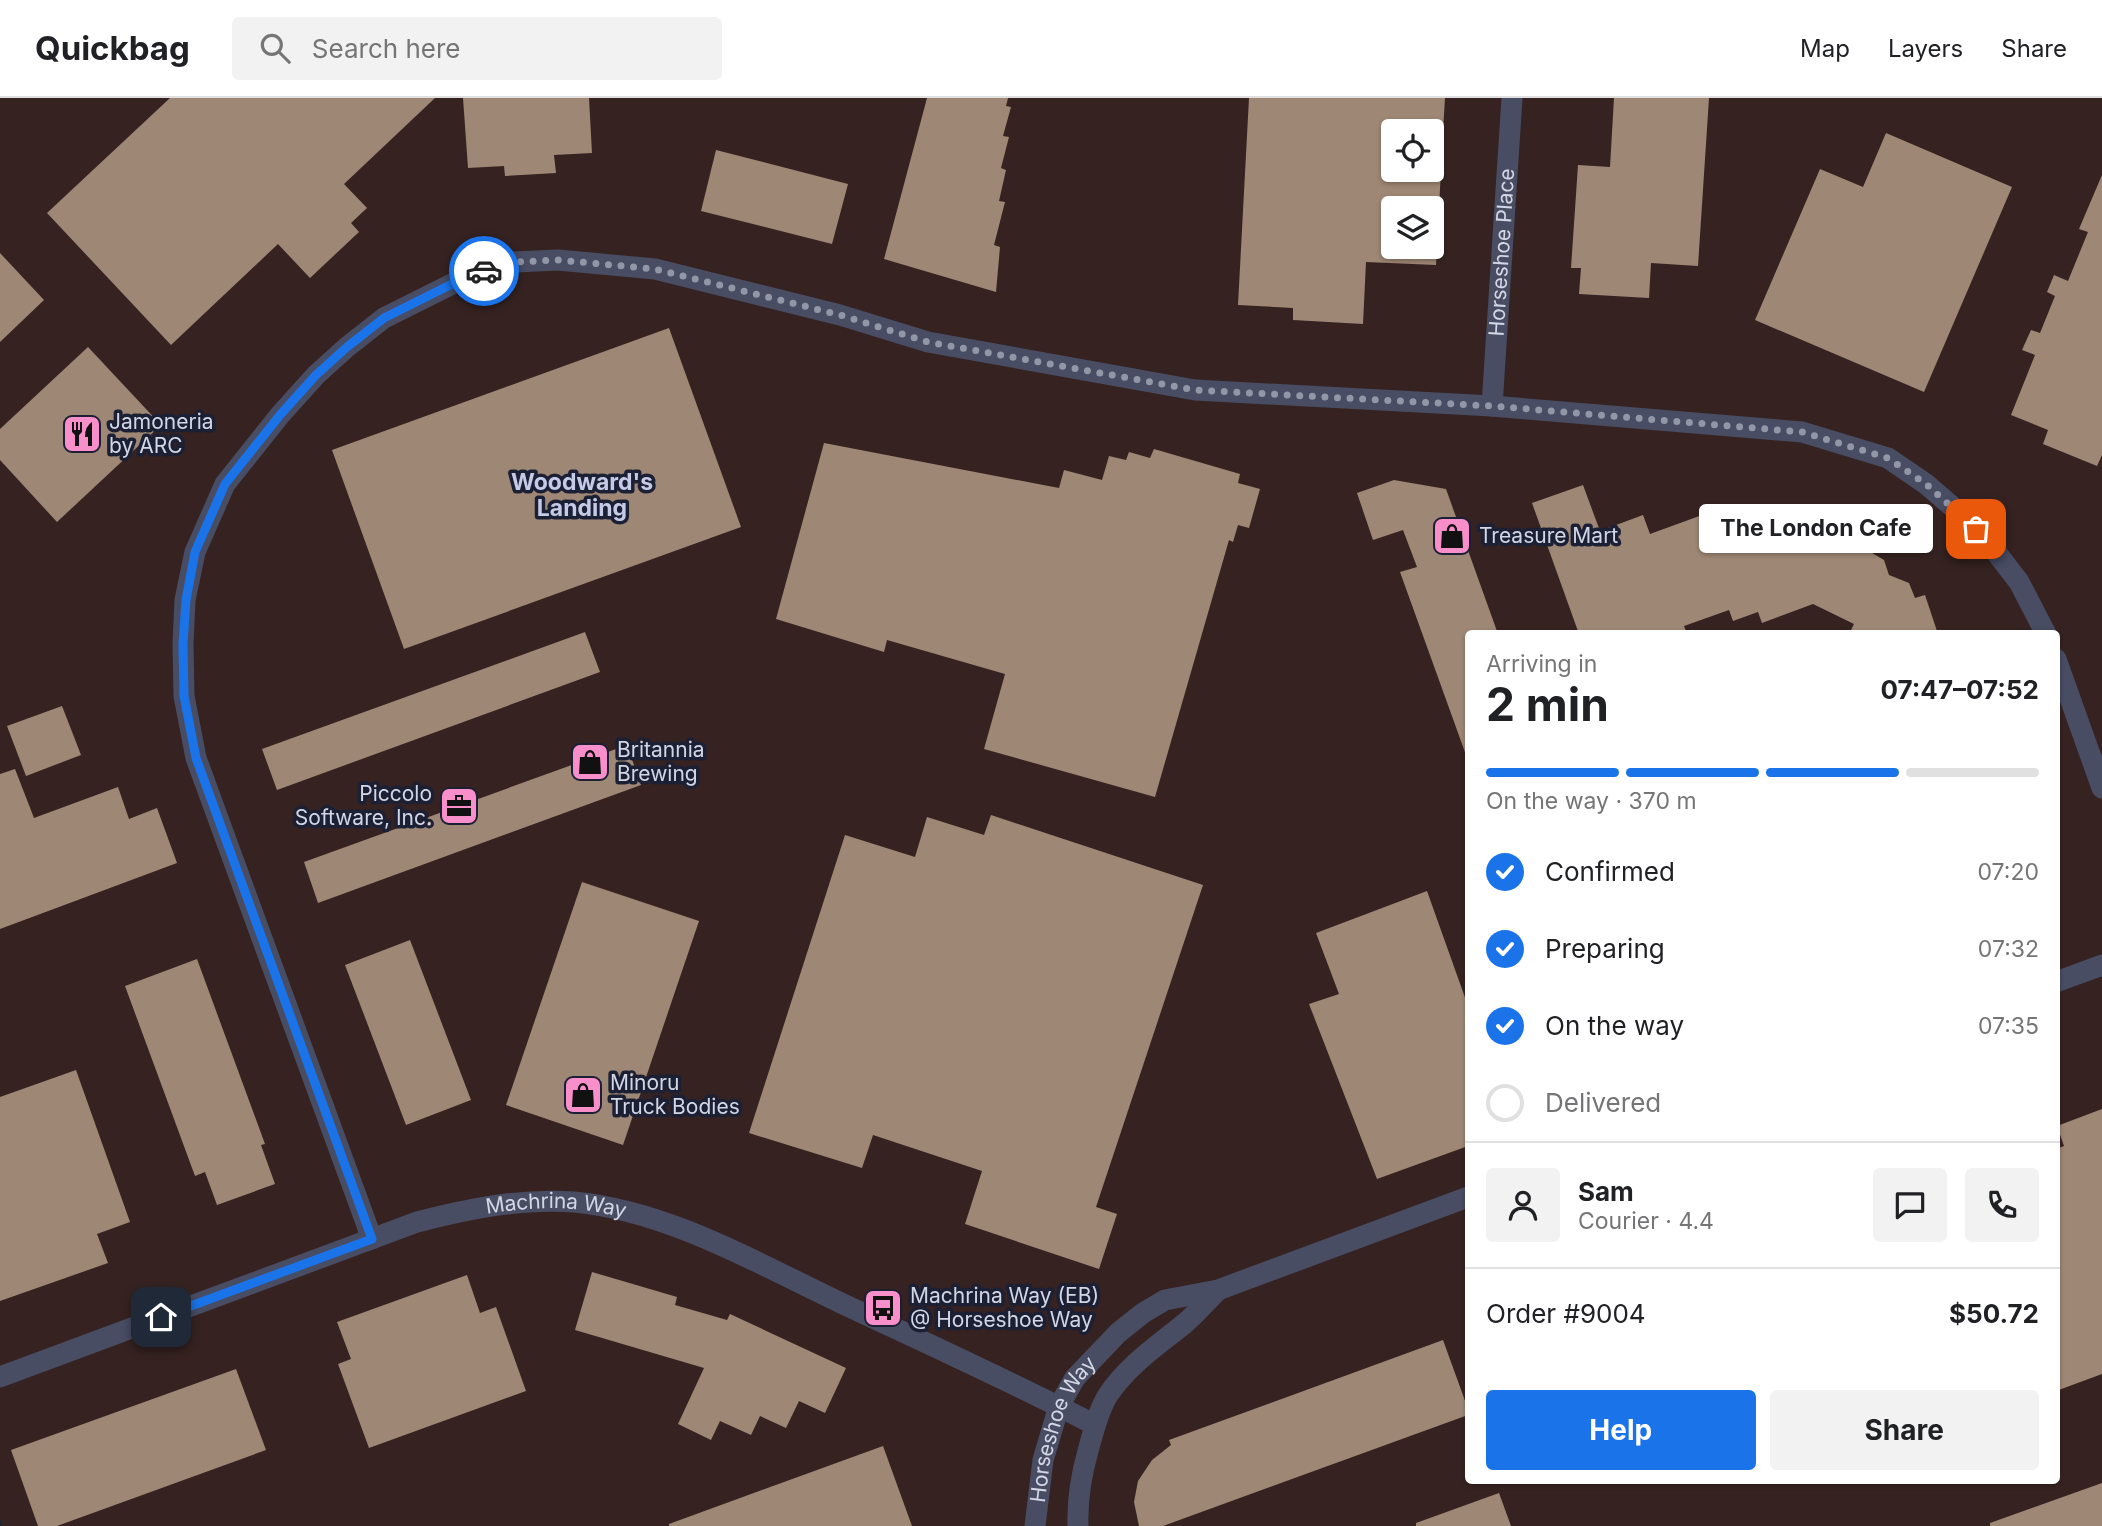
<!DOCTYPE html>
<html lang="en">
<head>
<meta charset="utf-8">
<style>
  body { margin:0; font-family:Inter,sans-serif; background:#f2f2f2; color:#202124; height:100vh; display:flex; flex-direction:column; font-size:26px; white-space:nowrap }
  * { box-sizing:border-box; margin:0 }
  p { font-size:23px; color:#757577 }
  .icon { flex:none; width:38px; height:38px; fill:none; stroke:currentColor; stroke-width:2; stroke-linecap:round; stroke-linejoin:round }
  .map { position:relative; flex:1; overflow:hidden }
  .panel { position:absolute; left:1465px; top:532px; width:595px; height:854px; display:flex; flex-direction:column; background:#fff; border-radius:7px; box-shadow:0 2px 5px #0004 }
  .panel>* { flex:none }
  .tools { position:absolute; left:1381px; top:21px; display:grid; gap:14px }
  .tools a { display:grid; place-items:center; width:63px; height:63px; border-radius:7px; background:#fff; box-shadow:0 2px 5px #0004; font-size:35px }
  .pin { position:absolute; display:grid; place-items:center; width:60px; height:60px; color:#fff; margin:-30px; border-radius:14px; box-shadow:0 4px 10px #0006 }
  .courier { position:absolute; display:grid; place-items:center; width:70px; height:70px; margin:-35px; border:5px solid #1a73e8; border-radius:50%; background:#fff; color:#222; box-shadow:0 2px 9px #0007 }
  .bubble { position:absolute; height:49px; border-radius:7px; background:#fff; box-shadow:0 2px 5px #0004; font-size:23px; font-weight:700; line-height:49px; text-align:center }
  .overview em { font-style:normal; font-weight:700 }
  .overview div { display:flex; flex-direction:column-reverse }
  .overview { display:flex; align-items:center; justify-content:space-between; height:119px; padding:0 21px }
  h1 { font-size:46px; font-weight:700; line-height:52px }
  .bar { display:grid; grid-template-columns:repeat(4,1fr); gap:10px 7px; align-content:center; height:84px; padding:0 21px }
  .bar i { height:9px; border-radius:5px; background:#e0e0e0 }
  .bar .active { background:#1a73e8 }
  .bar p { grid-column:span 4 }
  .line { display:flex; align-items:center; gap:18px; padding:0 21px; border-top:2px solid #e0e0e0 }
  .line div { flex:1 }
  .round { display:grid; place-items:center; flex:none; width:74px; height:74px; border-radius:7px; background:#f2f2f2 }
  ol { padding:0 21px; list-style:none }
  li { display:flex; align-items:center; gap:21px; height:77px }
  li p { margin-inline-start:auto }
  li .icon { padding:7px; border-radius:50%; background:#1a73e8; color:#fff; stroke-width:4 }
  li:last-child { color:#757577 }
  li i { width:38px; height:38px; border:4px solid #e0e0e0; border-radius:50% }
  .button { display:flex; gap:14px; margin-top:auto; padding:14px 21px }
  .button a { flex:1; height:80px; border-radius:7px; background:#1a73e8; color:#fff; font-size:28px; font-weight:700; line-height:80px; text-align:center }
  .button a+a { background:#f2f2f2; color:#202124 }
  header { display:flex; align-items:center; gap:42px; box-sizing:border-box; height:98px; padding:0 35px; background:#fff; border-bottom:2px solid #e0e0e0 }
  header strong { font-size:33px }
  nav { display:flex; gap:38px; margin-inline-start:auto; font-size:24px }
  .search { width:490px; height:63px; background:#f2f2f2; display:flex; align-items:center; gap:18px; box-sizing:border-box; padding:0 24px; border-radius:7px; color:#757577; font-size:26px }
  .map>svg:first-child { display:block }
  .industrial { fill:#362321; fill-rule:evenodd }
  .building { fill:#9f8775 }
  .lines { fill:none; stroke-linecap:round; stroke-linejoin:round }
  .minor { stroke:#484d64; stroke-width:21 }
  .done { stroke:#9396a6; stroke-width:7; stroke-dasharray:0 12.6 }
  .route { stroke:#1a73e8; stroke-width:9 }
  .labels { text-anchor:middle; stroke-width:7; stroke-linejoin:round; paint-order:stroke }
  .street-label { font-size:21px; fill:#d3d6e4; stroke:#1c2034 }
  .poi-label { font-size:21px; fill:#d3d6e4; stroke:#1c2034; text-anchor:start }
  .neighbourhood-label { font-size:23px; font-weight:bold; fill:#c5cbe7; stroke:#1c2034 }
</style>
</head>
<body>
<header>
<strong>Quickbag</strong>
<div class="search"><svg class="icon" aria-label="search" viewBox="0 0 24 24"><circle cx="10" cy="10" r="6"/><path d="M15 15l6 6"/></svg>Search here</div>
<nav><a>Map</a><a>Layers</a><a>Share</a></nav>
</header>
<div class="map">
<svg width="2102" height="1428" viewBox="0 0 2102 1428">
  <rect width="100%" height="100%" fill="#1c2034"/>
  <path class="industrial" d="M 0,0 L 2102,0 L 2102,1428 L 2,1428 L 0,1421 ZM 1393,33 L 1432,33 L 1432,72 L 1393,72 ZM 1393,110 L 1432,110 L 1432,149 L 1393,149 ZM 1468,536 L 2056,536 L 2056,1382 L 1468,1382 Z"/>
  <g class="building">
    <path d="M 170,0 L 435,0 L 344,86 L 367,110 L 351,125 L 359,134 L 310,180 L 278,146 L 171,247 L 47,115 Z"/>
    <path d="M 463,0 L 589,0 L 592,55 L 554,57 L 556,75 L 505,78 L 504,68 L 468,70 Z"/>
    <path d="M 927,0 L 1008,0 L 1006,8 L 1011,9 L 1003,38 L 1009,39 L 1001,70 L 1006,72 L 999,103 L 1005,104 L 994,147 L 1000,149 L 996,194 L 884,161 Z"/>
    <path d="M 1249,0 L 1445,0 L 1443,33 L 1393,33 L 1393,72 L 1441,72 L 1439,110 L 1393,110 L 1393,149 L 1437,149 L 1436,167 L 1366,164 L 1363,226 L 1293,222 L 1293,210 L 1238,207 Z"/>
    <path d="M 1614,0 L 1709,0 L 1698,168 L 1651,165 L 1649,200 L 1579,196 L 1581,170 L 1571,170 L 1578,67 L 1610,69 Z"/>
    <path d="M 1886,35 L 2012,89 L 1924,294 L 1755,222 L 1820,71 L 1863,89 Z"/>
    <path d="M 716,52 L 848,86 L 832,146 L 701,113 Z"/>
    <path d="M 2102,77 L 2102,357 L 2097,368 L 2043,346 L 2048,332 L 2011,317 L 2035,257 L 2022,252 L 2031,232 L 2040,235 L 2055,198 L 2047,194 L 2054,177 L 2068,183 L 2088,134 L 2079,131 Z"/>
    <path d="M 0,155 L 44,202 L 0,244 Z"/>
    <path d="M 669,230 L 741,429 L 404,551 L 332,352 Z"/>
    <path d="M 88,249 L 161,327 L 57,424 L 0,362 L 0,331 Z"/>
    <path d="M 824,345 L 1059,390 L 1064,372 L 1102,382 L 1109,358 L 1126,362 L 1129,354 L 1150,360 L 1154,351 L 1240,376 L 1238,385 L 1260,391 L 1249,430 L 1238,427 L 1233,444 L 1229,442 L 1155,699 L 984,651 L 1005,576 L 887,542 L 884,554 L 776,521 Z"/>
    <path d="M 1394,382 L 1446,391 L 1498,536 L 1468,536 L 1468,657 L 1466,657 L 1400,474 L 1417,469 L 1403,432 L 1373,442 L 1357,395 Z"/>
    <path d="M 1583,387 L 1600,433 L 1643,417 L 1650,436 L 1724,409 L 1728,421 L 1754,412 L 1759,426 L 1785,417 L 1790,431 L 1816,422 L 1821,436 L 1833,432 L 1884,462 L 1889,477 L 1909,485 L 1915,500 L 1925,497 L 1938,536 L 1849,536 L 1854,526 L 1813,506 L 1762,525 L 1758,514 L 1733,523 L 1729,512 L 1684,528 L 1687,536 L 1579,536 L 1532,405 Z"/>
    <path d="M 585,534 L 600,574 L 277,692 L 262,651 Z"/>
    <path d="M 62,608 L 81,657 L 26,678 L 7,628 Z"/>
    <path d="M 627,647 L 641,687 L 318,805 L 304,764 Z"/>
    <path d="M 15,671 L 34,720 L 118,689 L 129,721 L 157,710 L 177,765 L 0,831 L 0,676 Z"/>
    <path d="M 991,717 L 1203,787 L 1096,1109 L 1117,1116 L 1099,1171 L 965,1126 L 982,1073 L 873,1037 L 862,1070 L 749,1035 L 845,737 L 915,759 L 927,719 L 984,737 Z"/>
    <path d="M 582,784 L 699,823 L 623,1047 L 506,1007 Z"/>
    <path d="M 1427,793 L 1468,908 L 1468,1048 L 1377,1081 L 1309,906 L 1339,896 L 1316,835 Z"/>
    <path d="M 410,842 L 471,1002 L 406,1027 L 345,867 Z"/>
    <path d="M 197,861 L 265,1046 L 261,1047 L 275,1086 L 217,1107 L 205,1074 L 195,1078 L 125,888 Z"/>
    <path d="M 76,972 L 130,1124 L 97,1136 L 108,1165 L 0,1203 L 0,999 Z"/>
    <path d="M 2102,1011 L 2102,1276 L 2056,1293 L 2056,1051 L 2064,1048 L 2057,1028 Z"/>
    <path d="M 592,1174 L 677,1199 L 675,1207 L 727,1222 L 730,1216 L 846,1270 L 825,1315 L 799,1303 L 786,1330 L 760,1318 L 751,1337 L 720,1323 L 711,1342 L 678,1326 L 704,1270 L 575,1232 Z"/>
    <path d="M 467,1177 L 480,1215 L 496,1209 L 526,1293 L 369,1350 L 338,1266 L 351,1261 L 337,1224 Z"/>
    <path d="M 1443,1242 L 1468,1311 L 1468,1317 L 1163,1428 L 1139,1428 L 1134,1404 L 1138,1383 L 1152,1362 L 1171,1347 L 1169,1342 Z"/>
    <path d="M 236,1271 L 266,1352 L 57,1428 L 38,1428 L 11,1352 Z"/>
    <path d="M 883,1348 L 912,1428 L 669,1428 L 669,1426 Z"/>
    <path d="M 2102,1385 L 2102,1428 L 1990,1428 L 1990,1425 Z"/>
    <path d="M 1499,1395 L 1511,1428 L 1416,1428 L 1416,1425 Z"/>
  </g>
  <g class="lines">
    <g class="minor">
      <path id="s1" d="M 1492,308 L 1512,0"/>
      <path d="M 2056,561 L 2102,690"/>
      <path d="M 2056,884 L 2102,867"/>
      <path d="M 372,1141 L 196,660 L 184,598 L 183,546 L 185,502 L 195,454 L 225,386 L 280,317 L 316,277 L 347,249 L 384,220 L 468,178 L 515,164 L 558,162 L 655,171 L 840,217 L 928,244 L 1195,292 L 1492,308 L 1802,334 L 1888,360 L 1926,386 L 1962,417 L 1989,445 L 2019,484 L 2046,536"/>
      <path id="s2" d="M 0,1279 L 417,1124 C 467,1111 521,1100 574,1104 C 669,1113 757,1165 841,1205 C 926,1245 1012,1284 1095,1327"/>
      <path id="s3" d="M 1035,1428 L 1043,1362 L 1059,1308 L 1075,1280 L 1118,1235 L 1143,1215 L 1165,1202 L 1218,1192 L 1468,1099"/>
      <path d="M 1078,1428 C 1077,1402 1081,1378 1088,1353 C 1093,1335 1098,1313 1108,1297 C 1128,1267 1157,1248 1184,1226 C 1196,1216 1207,1203 1218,1192"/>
    </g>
  </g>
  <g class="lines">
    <path class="done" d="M 484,173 L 515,164 L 558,162 L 655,171 L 840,217 L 928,244 L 1195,292 L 1492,308 L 1802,334 L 1888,360 L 1926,386 L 1976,431"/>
    <path class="route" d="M 161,1219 L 372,1141 L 196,660 L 184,598 L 183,546 L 186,502 L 195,454 L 225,386 L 280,317 L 316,277 L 347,249 L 384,220 L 468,178 L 484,173"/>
  </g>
  <defs>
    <symbol id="restaurant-square" viewBox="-11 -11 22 22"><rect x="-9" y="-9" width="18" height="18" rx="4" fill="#f98fca" stroke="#1c2034"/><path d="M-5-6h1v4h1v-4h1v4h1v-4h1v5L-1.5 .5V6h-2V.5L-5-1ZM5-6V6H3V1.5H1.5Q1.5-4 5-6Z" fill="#111"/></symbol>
    <symbol id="shop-square" viewBox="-11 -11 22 22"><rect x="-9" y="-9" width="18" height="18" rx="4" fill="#f98fca" stroke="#1c2034"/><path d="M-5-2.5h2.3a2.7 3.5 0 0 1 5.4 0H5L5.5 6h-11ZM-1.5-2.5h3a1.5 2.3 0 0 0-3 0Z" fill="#111"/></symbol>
    <symbol id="office-square" viewBox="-11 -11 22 22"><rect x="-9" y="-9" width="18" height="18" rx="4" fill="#f98fca" stroke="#1c2034"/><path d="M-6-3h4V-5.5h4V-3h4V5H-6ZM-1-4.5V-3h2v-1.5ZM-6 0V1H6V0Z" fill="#111"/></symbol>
    <symbol id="bus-square" viewBox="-11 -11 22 22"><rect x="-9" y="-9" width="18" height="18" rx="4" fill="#f98fca" stroke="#1c2034"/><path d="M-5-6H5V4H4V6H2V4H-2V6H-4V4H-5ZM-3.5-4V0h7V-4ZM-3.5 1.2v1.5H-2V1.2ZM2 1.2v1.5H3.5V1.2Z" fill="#111"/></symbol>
  </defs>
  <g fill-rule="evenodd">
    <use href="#restaurant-square" x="60" y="314" width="44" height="44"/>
    <use href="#shop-square" x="1430" y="416" width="44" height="44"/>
    <use href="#shop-square" x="568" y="642" width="44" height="44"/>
    <use href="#office-square" x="437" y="686" width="44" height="44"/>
    <use href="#shop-square" x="561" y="975" width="44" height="44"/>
    <use href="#bus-square" x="861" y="1188" width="44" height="44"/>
  </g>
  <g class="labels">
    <g class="street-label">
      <text dy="7" stroke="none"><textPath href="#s1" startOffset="154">Horseshoe Place</textPath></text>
      <text dy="7" stroke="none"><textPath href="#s2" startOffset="586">Machrina Way</textPath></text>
      <text dy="7" stroke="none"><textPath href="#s3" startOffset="102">Horseshoe Way</textPath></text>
    </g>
    <g class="poi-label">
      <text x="109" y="331">Jamoneria<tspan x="109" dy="24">by ARC</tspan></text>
      <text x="1479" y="445">Treasure Mart</text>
      <text x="617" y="659">Britannia<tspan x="617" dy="24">Brewing</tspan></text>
      <text x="432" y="703" text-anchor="end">Piccolo<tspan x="432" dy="24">Software, Inc.</tspan></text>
      <text x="610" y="992">Minoru<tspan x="610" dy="24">Truck Bodies</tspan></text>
      <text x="910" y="1205">Machrina Way (EB)<tspan x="910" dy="24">@ Horseshoe Way</tspan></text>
    </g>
    <g class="neighbourhood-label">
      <text x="582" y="392">Woodward's<tspan x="582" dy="26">Landing</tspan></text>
    </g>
  </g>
</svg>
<div class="tools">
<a><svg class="icon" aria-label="locate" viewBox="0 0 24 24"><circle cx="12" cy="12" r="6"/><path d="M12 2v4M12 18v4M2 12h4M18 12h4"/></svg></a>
<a><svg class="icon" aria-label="layers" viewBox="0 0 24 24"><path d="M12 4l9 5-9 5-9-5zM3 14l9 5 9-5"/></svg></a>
</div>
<div class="pin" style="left:1976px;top:431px;background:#ea580c"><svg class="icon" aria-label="bag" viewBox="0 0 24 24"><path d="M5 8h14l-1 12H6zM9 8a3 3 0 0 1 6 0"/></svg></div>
<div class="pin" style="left:161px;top:1219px;background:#1f2937"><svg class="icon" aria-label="home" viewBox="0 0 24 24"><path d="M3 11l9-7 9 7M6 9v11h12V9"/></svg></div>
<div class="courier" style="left:484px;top:173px"><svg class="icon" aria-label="car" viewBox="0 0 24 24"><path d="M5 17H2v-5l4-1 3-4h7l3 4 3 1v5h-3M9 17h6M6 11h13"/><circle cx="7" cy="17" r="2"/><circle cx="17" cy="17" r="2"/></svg></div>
<div class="bubble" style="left:1699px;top:406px;width:234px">The London Cafe</div>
<section class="panel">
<div class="overview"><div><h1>2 min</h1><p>Arriving in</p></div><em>07:47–07:52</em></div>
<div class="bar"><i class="active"></i><i class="active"></i><i class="active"></i><i></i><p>On the way · 370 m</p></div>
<ol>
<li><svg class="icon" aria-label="check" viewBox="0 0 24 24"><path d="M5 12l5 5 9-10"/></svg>Confirmed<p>07:20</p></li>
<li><svg class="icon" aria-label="check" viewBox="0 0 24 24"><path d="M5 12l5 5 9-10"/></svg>Preparing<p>07:32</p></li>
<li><svg class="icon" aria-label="check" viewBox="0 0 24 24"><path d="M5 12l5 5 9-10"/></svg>On the way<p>07:35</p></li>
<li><i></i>Delivered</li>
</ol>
<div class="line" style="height:126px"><a class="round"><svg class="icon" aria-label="person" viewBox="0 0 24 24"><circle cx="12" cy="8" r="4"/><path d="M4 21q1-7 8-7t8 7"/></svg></a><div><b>Sam</b><p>Courier · 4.4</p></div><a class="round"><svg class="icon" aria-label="chat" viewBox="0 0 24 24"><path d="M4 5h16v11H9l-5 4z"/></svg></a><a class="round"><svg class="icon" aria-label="phone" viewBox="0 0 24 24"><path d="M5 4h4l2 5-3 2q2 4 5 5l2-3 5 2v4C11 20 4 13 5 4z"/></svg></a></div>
<div class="line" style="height:91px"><div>Order #9004</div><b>$50.72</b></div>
<div class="button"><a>Help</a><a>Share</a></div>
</section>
</div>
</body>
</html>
